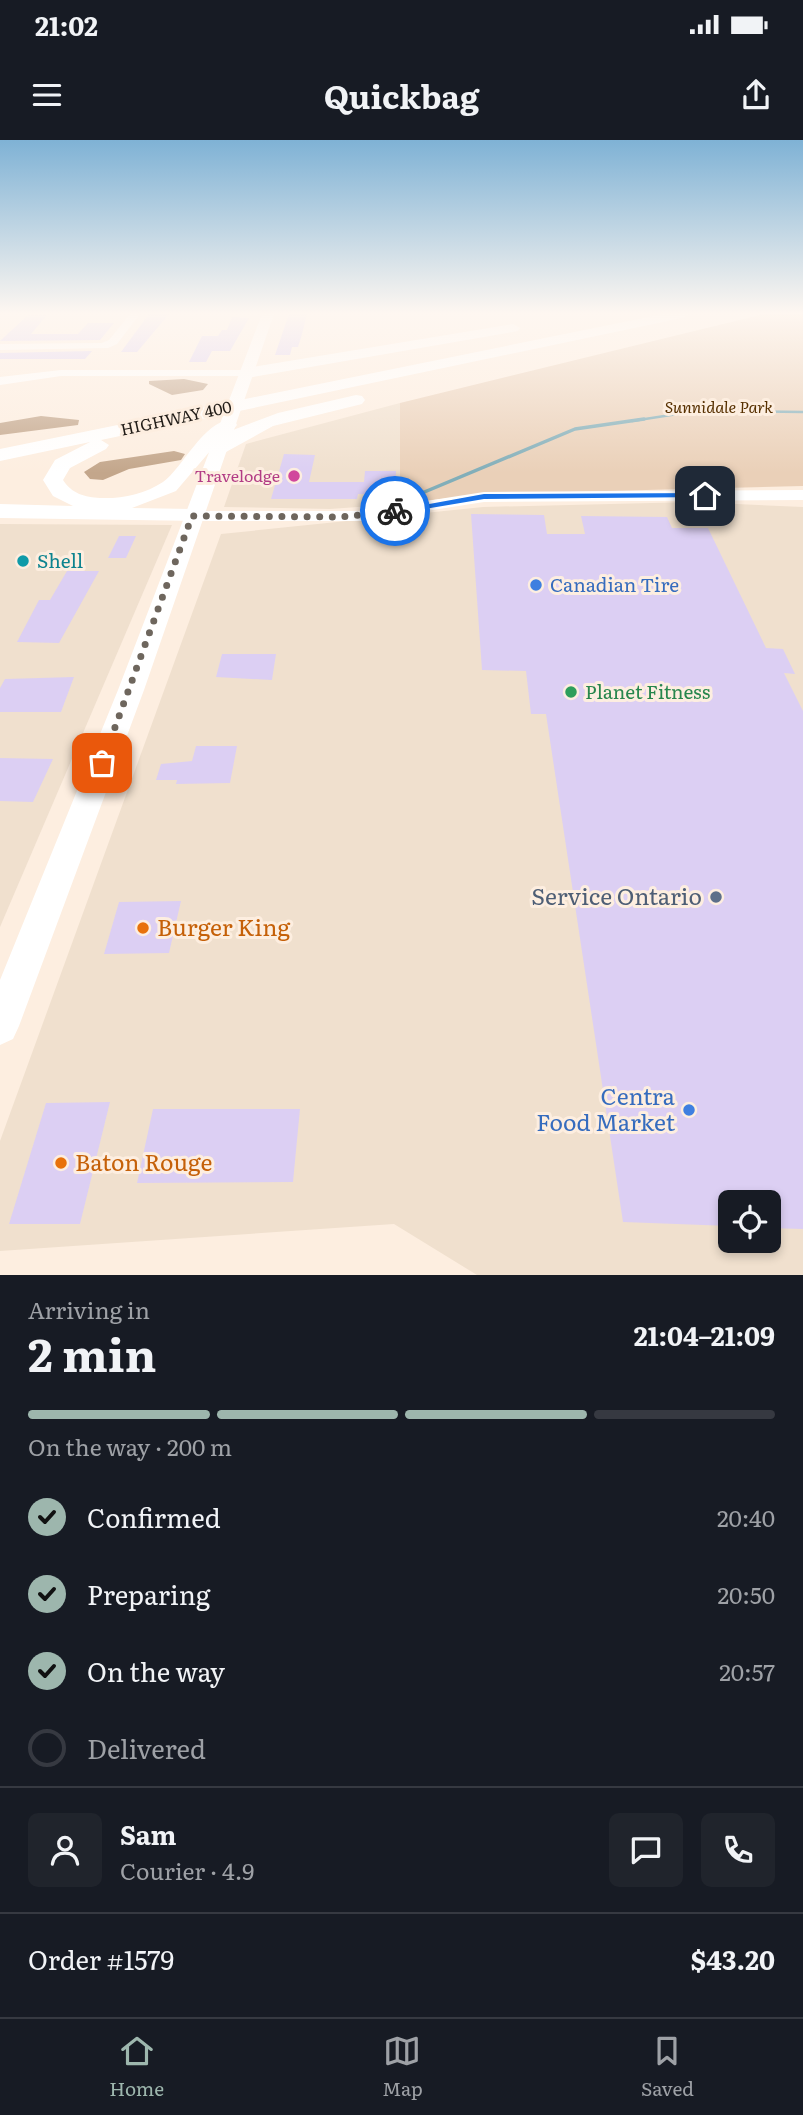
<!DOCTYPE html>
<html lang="en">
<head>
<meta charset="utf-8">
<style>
  body { margin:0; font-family:Literata,serif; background:#20242c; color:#f1f3f6; height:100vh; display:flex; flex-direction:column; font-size:26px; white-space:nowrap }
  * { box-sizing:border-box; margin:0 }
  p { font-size:23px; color:#9ea1a6 }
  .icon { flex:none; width:38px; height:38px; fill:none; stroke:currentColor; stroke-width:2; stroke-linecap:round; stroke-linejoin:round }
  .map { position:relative; height:1135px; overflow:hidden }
  .drawer { display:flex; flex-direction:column; background:#171b24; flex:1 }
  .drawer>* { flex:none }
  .fabs { position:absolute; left:718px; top:1050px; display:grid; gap:14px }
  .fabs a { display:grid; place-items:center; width:63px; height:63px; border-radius:10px; background:#171b24; box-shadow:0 4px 10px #0003; font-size:35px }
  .pin { position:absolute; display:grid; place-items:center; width:60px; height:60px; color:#fff; margin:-30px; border-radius:14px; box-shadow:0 4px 10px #0006 }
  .courier { position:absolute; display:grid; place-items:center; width:70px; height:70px; margin:-35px; border:5px solid #1a73e8; border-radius:50%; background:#fff; color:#222; box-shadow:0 2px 9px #0007 }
  .overview em { font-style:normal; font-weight:700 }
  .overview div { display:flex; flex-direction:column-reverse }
  .overview { display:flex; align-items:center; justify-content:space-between; height:119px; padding:0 28px }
  h1 { font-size:46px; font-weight:700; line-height:52px }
  .bar { display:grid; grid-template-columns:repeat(4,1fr); gap:10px 7px; align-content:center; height:84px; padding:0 28px }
  .bar i { height:9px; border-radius:5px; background:#363941 }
  .bar .active { background:#9db6ad }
  .bar p { grid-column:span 4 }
  .line { display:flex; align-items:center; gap:18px; padding:0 28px; border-top:2px solid #363941 }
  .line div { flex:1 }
  .round { display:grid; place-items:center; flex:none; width:74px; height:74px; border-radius:10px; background:#20242c }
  ol { padding:0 28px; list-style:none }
  li { display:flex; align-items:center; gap:21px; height:77px }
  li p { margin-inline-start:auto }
  li .icon { padding:7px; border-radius:50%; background:#9db6ad; color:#111; stroke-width:4 }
  li:last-child { color:#9ea1a6 }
  li i { width:38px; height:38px; border:4px solid #363941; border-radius:50% }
  .status { display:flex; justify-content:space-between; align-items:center; height:49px; padding:0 35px; background:#171b24; direction:ltr }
  .status svg { height:19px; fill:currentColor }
  header { display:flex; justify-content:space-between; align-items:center; height:91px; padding:0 28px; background:#171b24; font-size:32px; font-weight:700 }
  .menu { display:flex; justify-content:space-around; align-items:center; height:98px; border-top:2px solid #363941; background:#171b24; font-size:19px; color:#9ea1a6 }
  .menu a { display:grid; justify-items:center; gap:4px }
  .menu .active { color:#9db6ad }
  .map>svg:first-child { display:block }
  .commercial { fill:#f0e0ce; fill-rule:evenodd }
  .green { fill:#ead0b8 }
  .forest { fill:#c3a68b }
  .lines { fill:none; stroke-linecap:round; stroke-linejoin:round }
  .stream-far1 { stroke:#81aeb9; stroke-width:2.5 }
  .stream { stroke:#81aeb9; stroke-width:3.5 }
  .building { fill:#dccff3 }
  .minor { fill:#fff; fill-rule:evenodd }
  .major { fill:#fff; fill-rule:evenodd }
  .highway { fill:#fff; fill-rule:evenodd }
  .route { fill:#1a73e8 }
  .done { stroke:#6e665d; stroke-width:7; stroke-dasharray:0 12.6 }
  .hotel-dot { fill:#d1479c; stroke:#fdeee0; stroke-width:2.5 }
  .culture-dot { fill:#0f9aa8; stroke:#fdeee0; stroke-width:2.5 }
  .shop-dot { fill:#3f7fe0; stroke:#fdeee0; stroke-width:2.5 }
  .leisure-dot { fill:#2e9e5b; stroke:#fdeee0; stroke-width:2.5 }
  .service-dot { fill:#5c6f8a; stroke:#fdeee0; stroke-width:2.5 }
  .food-dot { fill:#e8710a; stroke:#fdeee0; stroke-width:2.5 }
  .labels { text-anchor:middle; stroke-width:6; stroke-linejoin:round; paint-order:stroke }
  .far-park-label { font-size:16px; font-style:italic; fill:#573000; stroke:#fdeee0 }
  .far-street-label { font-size:16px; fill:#211c17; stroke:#fdeee0 }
  .far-hotel-label { font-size:16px; fill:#b23c85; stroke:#fdeee0; text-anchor:end }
  .culture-label { font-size:19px; fill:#0d838f; stroke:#fdeee0; text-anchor:start }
  .shop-label { font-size:19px; fill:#366cbe; stroke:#fdeee0; text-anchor:start }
  .leisure-label { font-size:19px; fill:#27864d; stroke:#fdeee0; text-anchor:start }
  .near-service-label { font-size:23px; fill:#4e5e75; stroke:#fdeee0; text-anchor:end }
  .near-food-label { font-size:23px; fill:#c56008; stroke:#fdeee0; text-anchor:start }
  .near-shop-label { font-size:23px; fill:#366cbe; stroke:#fdeee0; text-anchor:end }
</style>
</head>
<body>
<div class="status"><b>21:02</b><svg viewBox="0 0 49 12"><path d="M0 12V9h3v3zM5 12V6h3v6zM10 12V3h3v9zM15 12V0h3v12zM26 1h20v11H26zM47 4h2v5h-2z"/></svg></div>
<header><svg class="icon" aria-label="menu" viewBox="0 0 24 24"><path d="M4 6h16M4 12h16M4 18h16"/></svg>Quickbag<svg class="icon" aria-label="share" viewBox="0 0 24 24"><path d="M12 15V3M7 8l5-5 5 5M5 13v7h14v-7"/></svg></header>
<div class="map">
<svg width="803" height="1135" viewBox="0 0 803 1135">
  <rect width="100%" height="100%" fill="#fdeee0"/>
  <g class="commercial">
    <path d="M 400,263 L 400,364 L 330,369 L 224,367 L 246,304 Z"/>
    <path d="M 693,362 L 803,367 L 803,1135 L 477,1135 L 394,1084 L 0,1111 L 0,1001 L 221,394 L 483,367 ZM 730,1062 L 768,1062 L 768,1101 L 730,1101 Z"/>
    <path d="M 0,384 L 172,385 L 0,787 Z"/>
  </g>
  <path class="green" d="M 764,174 L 803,174 L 803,346 L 483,354 L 400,364 L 400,263 Z"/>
  <g class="forest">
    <path d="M 184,239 L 208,244 L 203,250 L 172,255 L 149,244 L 149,241 Z"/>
    <path d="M 41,276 L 79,280 L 78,285 L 0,295 L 0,283 Z"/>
    <path d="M 174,311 L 185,314 L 181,320 L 129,329 L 103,340 L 90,339 L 84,332 L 100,322 Z"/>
  </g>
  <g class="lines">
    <path class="stream-far1" d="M 632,281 L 697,271 L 803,272"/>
    <path class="stream" d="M 391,366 L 575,289 L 644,279"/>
  </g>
  <g class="building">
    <path d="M 149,174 L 169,174 L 137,212 L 121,212 Z"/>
    <path d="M 289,174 L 307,174 L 302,194 L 298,207 L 292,207 L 290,215 L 275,215 Z"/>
    <path d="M 28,175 L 47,175 L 31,194 L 78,194 L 88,183 L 114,183 L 100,200 L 0,201 Z"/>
    <path d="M 232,177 L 249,178 L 230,211 L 212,211 L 206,222 L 189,222 L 202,196 L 218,196 L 222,190 L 227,190 Z"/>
    <path d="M 92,211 L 85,219 L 0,219 L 0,213 Z"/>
    <path d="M 284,314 L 315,315 L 309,342 L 364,342 L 365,331 L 396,331 L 395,355 L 358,354 L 357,359 L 271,359 Z"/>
    <path d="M 471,374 L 544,375 L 547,394 L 585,394 L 581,376 L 667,377 L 672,388 L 708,388 L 766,508 L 783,509 L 795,534 L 784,533 L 803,571 L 803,1089 L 768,1088 L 768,1062 L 730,1062 L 730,1086 L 623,1082 L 546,574 L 531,574 L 526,531 L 482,530 Z"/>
    <path d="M 119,396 L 136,396 L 126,418 L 108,418 Z"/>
    <path d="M 67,431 L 99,431 L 59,503 L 17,502 L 39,460 L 50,460 Z"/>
    <path d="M 222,514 L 276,514 L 272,540 L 216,537 Z"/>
    <path d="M 74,537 L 61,572 L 0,572 L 0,548 L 5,539 Z"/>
    <path d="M 196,606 L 237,606 L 230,643 L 176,644 L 177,640 L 156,640 L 161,624 L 192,621 Z"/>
    <path d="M 0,618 L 53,619 L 33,662 L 0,661 Z"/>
    <path d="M 181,761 L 169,813 L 104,814 L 119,762 Z"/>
    <path d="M 110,962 L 80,1084 L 9,1084 L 46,963 Z"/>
    <path d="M 153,969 L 300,969 L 293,1042 L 137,1043 Z"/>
  </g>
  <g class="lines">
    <g class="minor">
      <path d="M 130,174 L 140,174 L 117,204 L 108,208 L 0,210 L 0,204 L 102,203 L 109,200 Z"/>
      <path d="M 61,230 L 247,230 L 253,233 L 247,236 L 61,236 L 0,245 L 0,237 Z"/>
      <path d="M 803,350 L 803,360 L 484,362 L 362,381 L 192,381 L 184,376 L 192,371 L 362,371 L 484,352 Z"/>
    </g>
    <path class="major" d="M 262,174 L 274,174 L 144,550 L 19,886 L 13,899 L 0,905 L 0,840 L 118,550 Z"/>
    <g class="highway">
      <path d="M 663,174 L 689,174 L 682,178 L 101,300 L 109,305 L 106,309 L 70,328 L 63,340 C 72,354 85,357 100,358 C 121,359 145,354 163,342 C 183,328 207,274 235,281 L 237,285 L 233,290 L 278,273 L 356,255 L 362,256 L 365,260 L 362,264 L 273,286 L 226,312 L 219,314 L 211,310 L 176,351 L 132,368 L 192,369 L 200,371 L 203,376 L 200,381 L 0,378 L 0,364 L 73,366 L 53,356 L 43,340 L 55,320 L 90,302 L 0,321 L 0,309 Z"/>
      <path d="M 513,184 L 520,188 L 518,191 L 247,238 L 239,233 L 247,228 Z"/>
    </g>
  </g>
  <linearGradient id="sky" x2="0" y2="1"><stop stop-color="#7fb2d5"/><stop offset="0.52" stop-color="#fef7f1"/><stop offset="1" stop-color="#fef7f1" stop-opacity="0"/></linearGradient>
  <rect width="803" height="333" fill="url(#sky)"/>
  <path class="route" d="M 705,353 L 708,357 L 484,359 L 395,374 L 391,371 L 484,354 Z"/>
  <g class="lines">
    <path class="done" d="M 102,623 L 192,376 L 341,377 L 395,371"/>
  </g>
  <circle class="hotel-dot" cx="294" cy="336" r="7"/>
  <circle class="culture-dot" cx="23" cy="421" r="7"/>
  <g class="shop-dot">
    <circle cx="536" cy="445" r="7"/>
    <circle cx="689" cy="970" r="7"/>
  </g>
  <circle class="leisure-dot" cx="571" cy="552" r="7"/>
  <circle class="service-dot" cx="716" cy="757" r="7"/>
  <g class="food-dot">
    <circle cx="143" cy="788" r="7"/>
    <circle cx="61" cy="1023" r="7"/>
  </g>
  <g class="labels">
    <g class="far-park-label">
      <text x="719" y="273">Sunnidale Park</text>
    </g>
    <g class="far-street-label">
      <text transform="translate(176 278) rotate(-12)" y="6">HIGHWAY 400</text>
    </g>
    <g class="far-hotel-label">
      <text x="280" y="342">Travelodge</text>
    </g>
    <g class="culture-label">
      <text x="37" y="428">Shell</text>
    </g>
    <g class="shop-label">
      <text x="550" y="452">Canadian Tire</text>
    </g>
    <g class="leisure-label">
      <text x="585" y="559">Planet Fitness</text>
    </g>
    <g class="near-service-label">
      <text x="702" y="765">Service Ontario</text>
    </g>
    <g class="near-food-label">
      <text x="157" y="796">Burger King</text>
      <text x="75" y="1031">Baton Rouge</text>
    </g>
    <g class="near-shop-label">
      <text x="675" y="965">Centra<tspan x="675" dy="26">Food Market</tspan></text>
    </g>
  </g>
</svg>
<div class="fabs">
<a><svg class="icon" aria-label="locate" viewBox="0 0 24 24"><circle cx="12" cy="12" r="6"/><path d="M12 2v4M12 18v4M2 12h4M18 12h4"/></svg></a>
</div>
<div class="pin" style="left:102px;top:623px;background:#ea580c"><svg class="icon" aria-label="bag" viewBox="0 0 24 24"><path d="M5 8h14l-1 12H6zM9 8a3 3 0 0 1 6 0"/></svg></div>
<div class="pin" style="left:705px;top:356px;background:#1f2937"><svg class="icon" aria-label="home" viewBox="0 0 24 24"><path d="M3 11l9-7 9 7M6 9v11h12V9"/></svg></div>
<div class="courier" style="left:395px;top:371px"><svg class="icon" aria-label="bike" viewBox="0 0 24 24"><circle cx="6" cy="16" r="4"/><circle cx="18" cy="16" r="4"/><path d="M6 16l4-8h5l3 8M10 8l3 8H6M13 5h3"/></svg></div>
</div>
<section class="drawer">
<div class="overview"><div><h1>2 min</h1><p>Arriving in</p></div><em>21:04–21:09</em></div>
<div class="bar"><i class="active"></i><i class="active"></i><i class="active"></i><i></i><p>On the way · 200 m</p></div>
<ol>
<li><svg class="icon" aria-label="check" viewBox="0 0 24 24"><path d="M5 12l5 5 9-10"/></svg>Confirmed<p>20:40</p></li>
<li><svg class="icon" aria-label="check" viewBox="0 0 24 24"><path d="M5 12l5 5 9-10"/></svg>Preparing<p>20:50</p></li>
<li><svg class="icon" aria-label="check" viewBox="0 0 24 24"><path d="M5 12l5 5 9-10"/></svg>On the way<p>20:57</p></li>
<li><i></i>Delivered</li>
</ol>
<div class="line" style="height:126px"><a class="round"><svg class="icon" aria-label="person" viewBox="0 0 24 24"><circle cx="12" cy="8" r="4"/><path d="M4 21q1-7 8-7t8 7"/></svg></a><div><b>Sam</b><p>Courier · 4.9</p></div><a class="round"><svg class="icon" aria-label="chat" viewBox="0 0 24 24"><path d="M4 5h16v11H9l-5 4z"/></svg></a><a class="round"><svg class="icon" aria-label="phone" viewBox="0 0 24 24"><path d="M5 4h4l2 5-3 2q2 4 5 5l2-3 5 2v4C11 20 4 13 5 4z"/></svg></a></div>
<div class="line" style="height:91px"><div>Order #1579</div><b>$43.20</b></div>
</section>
<nav class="menu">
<a class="active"><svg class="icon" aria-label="home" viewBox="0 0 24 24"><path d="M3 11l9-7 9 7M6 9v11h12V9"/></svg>Home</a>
<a><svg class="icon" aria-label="map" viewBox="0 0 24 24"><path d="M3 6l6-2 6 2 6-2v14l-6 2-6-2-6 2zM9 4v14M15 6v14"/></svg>Map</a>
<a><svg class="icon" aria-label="saved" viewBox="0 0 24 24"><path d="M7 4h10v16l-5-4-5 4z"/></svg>Saved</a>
</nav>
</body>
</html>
